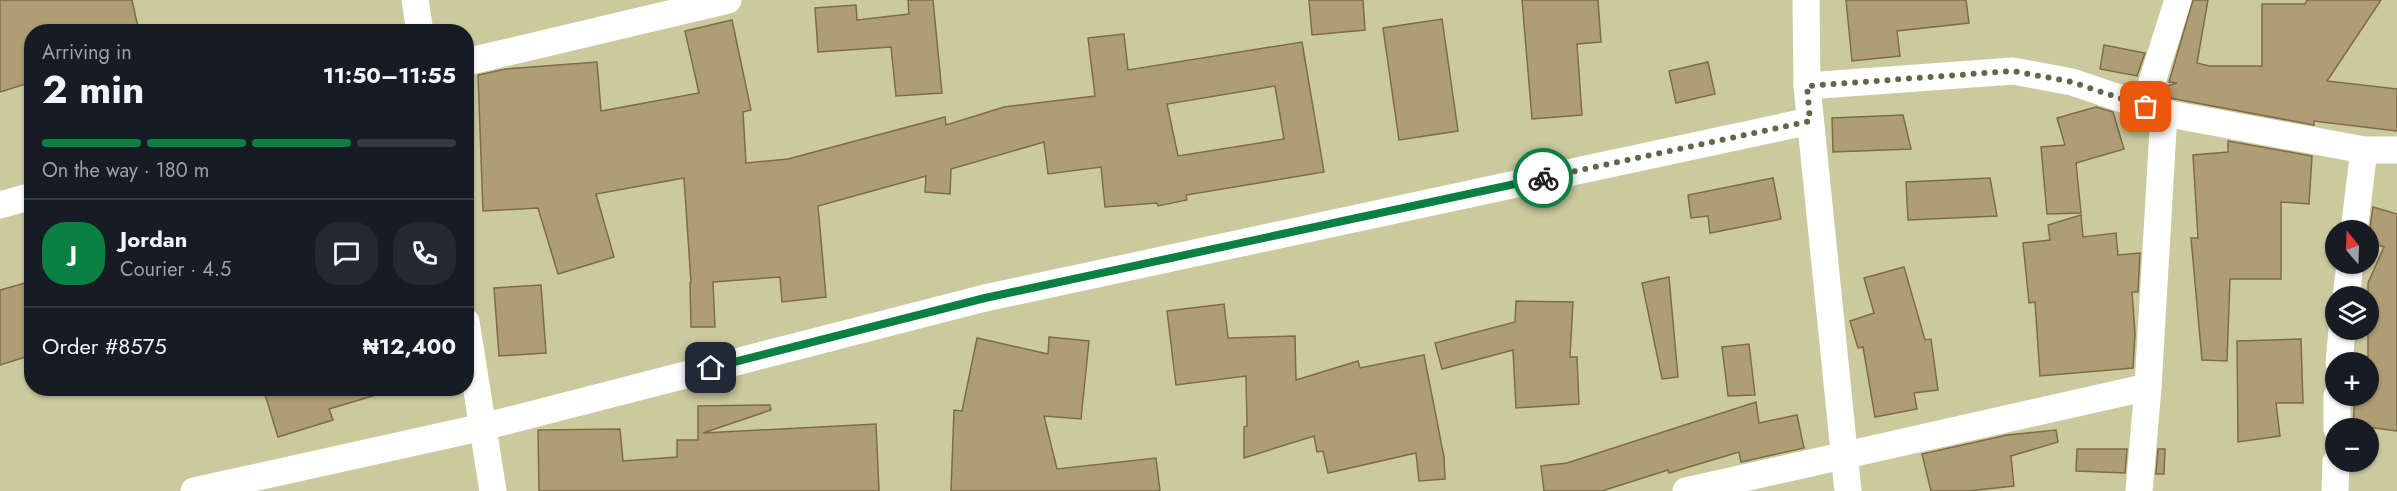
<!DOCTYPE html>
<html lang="en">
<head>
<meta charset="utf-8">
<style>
  body { margin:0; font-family:Jost,sans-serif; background:#242831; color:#f1f3f6; height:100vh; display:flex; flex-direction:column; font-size:22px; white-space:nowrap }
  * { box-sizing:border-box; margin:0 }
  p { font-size:20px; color:#9ea1a6 }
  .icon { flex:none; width:33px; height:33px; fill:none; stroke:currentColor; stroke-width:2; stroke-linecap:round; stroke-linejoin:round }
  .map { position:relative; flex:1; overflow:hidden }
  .drawer { position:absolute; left:24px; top:24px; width:450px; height:372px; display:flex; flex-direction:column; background:#171b24; border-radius:24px; box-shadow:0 2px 4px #0004 }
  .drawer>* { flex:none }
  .needle { width:39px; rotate:341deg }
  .controls { position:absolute; left:2325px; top:220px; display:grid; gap:12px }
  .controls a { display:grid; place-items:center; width:54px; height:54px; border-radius:50%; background:#171b24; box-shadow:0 2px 4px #0004; font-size:30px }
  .pin { position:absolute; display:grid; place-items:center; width:51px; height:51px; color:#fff; margin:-26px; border-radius:12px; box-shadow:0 3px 9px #0006 }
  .courier { position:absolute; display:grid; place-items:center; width:60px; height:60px; margin:-30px; border:4px solid #0b8043; border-radius:50%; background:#fff; color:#222; box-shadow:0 2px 8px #0007 }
  .headline em { font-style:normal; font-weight:700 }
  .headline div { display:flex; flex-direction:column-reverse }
  .headline { display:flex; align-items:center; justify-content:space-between; height:102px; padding:0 18px }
  h1 { font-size:39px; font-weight:700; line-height:45px }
  .bar { display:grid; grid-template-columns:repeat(4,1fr); gap:9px 6px; align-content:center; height:72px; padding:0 18px }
  .bar i { height:8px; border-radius:4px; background:#363941 }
  .bar .current { background:#0b8043 }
  .bar p { grid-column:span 4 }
  .line { display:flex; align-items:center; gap:15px; padding:0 18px; border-top:2px solid #363941 }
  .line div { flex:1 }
  .round { display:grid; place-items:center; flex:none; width:63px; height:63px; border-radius:24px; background:#242831 }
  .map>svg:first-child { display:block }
  .building { fill:#af9d76; stroke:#7d6c47; stroke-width:1.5; fill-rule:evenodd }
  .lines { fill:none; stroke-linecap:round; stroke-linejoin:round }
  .minor { stroke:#fff; stroke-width:27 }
  .done { stroke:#65654a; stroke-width:6; stroke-dasharray:0 10.8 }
  .route { stroke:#0b8043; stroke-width:8 }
</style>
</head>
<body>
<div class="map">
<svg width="2397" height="491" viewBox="0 0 2397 491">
  <rect width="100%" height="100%" fill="#cbca9f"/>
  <g class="building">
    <path d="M 0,0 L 132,0 L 139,32 L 32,32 L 32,82 L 0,92 Z"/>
    <path d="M 908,0 L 933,0 L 942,93 L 896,96 L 891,47 L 818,52 L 815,8 L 856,5 L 857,20 L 909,14 Z"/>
    <path d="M 1309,0 L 1363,0 L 1365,30 L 1312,35 Z"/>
    <path d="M 1522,0 L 1598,0 L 1601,42 L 1577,44 L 1582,115 L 1532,119 Z"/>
    <path d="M 1846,0 L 1966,0 L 1969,23 L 1897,31 L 1900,56 L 1852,61 Z"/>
    <path d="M 2193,0 L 2208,0 L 2197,63 L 2209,66 L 2262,66 L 2262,4 L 2305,4 L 2307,0 L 2381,0 L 2327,81 L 2397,89 L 2397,131 L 2314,121 L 2314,125 L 2170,98 L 2165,94 L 2167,86 L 2177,83 L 2169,82 Z"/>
    <path d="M 1442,19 L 1458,131 L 1399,140 L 1383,28 Z"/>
    <path d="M 732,20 L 751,110 L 743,112 L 746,163 L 788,159 L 945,117 L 946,125 L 1004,107 L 1095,96 L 1088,38 L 1124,34 L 1128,70 L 1302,42 L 1324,172 L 1186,195 L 1187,200 L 1158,206 L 1157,203 L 1105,207 L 1101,167 L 1048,174 L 1044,142 L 951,169 L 950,194 L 925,192 L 926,176 L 818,206 L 826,297 L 782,302 L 780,277 L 713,282 L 715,327 L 691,327 L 690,283 L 691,283 L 684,178 L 596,194 L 614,257 L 558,274 L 538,208 L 483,211 L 478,75 L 506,69 L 597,62 L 601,111 L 699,93 L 685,31 ZM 1275,86 L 1284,139 L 1178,156 L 1167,104 Z"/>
    <path d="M 2104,45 L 2145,53 L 2137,76 L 2100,69 Z"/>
    <path d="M 1708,62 L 1715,94 L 1676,103 L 1669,71 Z"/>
    <path d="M 2096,107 L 2113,112 L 2124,149 L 2076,163 L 2081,213 L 2047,214 L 2041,147 L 2065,145 L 2057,118 Z"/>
    <path d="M 1903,115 L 1911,149 L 1833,152 L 1832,118 Z"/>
    <path d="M 2228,141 L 2312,156 L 2309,204 L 2281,202 L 2281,279 L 2230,279 L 2227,361 L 2202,360 L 2191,238 L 2198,238 L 2193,155 L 2228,152 Z"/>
    <path d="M 1773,178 L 1781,219 L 1710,233 L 1708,216 L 1691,218 L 1688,195 Z"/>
    <path d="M 1990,178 L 1997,216 L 1908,220 L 1906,182 Z"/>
    <path d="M 2373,207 L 2397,214 L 2397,431 L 2353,425 L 2355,396 L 2368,396 L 2368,363 L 2359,363 L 2360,356 L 2368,357 L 2368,283 L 2384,247 L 2368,242 Z"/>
    <path d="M 2081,215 L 2083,237 L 2116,233 L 2118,255 L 2140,253 L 2138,292 L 2132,292 L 2135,333 L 2133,368 L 2040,376 L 2035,302 L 2029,303 L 2023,243 L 2050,240 L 2048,225 Z"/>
    <path d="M 1904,267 L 1925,340 L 1931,339 L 1938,390 L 1914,393 L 1917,409 L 1875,417 L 1863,347 L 1858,348 L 1850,321 L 1874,313 L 1864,278 Z"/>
    <path d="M 1669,277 L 1678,377 L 1662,379 L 1642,283 Z"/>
    <path d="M 32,281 L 32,355 L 0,365 L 0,290 Z"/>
    <path d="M 541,285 L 546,353 L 499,356 L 494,288 Z"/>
    <path d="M 1516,301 L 1573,302 L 1570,357 L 1577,357 L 1579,404 L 1516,408 L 1513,350 L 1442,369 L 1435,343 L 1515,322 Z"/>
    <path d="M 1224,304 L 1228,338 L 1295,336 L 1296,380 L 1358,361 L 1360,368 L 1424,355 L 1444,457 L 1445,479 L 1419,481 L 1416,453 L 1328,473 L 1323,451 L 1317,452 L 1314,436 L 1244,458 L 1244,427 L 1247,426 L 1246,376 L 1176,385 L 1167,311 Z"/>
    <path d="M 1049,337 L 1089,341 L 1081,419 L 1044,416 L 1057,469 L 1156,458 L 1160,491 L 951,491 L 954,410 L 962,411 L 977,338 L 1048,354 Z"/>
    <path d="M 2301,339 L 2303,403 L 2276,403 L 2280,436 L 2238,442 L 2237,341 Z"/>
    <path d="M 1749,344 L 1755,395 L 1728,396 L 1722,347 Z"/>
    <path d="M 263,388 L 376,388 L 376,395 L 329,409 L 333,420 L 278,437 Z"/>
    <path d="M 1756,402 L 1759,423 L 1797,415 L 1804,448 L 1741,462 L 1739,452 L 1669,473 L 1668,470 L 1602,491 L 1544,491 L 1541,466 L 1567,463 Z"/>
    <path d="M 770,405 L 771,410 L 703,433 L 876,424 L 879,491 L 539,491 L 538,430 L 620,429 L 623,461 L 677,457 L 677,440 L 698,440 L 698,406 Z"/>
    <path d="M 2056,430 L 2058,442 L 2011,456 L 2014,486 L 1968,491 L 1931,491 L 1922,454 L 2007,435 Z"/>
    <path d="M 2077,449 L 2127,449 L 2125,473 L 2076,471 Z"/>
    <path d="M 2158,449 L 2165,449 L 2164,474 L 2156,474 Z"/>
  </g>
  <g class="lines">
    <g class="minor">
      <path d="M 415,0 L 420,32"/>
      <path d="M 1806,0 L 1807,86 L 1848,491"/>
      <path d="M 466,62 L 728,0"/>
      <path d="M 1807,86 L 2013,71 L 2072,82 L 2164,113 L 2364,150 L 2397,150"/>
      <path d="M 0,205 L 32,196"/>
      <path d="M 2354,231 L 2364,150"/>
      <path d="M 2346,297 L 2350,264"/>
      <path d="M 466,322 L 493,491"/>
      <path d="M 2339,363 L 2342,330"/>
      <path d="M 2337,429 L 2337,396"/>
      <path d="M 194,491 L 483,427 L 985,298 L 1810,121"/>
      <path d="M 1686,491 L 2148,387"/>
      <path d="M 2139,491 L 2148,387 L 2164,113 L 2146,101 L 2178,0"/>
      <path d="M 2335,491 L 2336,462"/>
    </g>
  </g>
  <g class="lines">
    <path class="done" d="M 1543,178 L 1810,121 L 1807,86 L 2013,71 L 2072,82 L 2146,107"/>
    <path class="route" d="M 711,368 L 985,298 L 1543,178"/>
  </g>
</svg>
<div class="controls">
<a><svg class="needle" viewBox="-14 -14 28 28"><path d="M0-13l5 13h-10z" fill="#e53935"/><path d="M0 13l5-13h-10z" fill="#9ea1a6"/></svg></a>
<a><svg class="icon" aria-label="layers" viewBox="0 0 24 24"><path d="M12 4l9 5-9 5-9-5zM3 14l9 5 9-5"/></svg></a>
<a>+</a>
<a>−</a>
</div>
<div class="pin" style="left:2146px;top:107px;background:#ea580c"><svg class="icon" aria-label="bag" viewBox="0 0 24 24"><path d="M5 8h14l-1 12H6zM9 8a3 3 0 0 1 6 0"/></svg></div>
<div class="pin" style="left:711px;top:368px;background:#1f2937"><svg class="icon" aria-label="home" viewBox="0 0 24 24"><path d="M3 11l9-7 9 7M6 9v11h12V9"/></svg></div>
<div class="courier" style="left:1543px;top:178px"><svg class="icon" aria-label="bike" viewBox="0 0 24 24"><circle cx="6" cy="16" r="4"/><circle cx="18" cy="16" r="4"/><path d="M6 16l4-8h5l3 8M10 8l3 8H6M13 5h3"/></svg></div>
<section class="drawer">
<div class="headline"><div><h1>2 min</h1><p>Arriving in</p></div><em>11:50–11:55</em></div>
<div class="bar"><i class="current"></i><i class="current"></i><i class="current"></i><i></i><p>On the way · 180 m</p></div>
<div class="line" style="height:108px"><b class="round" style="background:#0b8043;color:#fff">J</b><div><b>Jordan</b><p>Courier · 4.5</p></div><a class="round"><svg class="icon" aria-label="chat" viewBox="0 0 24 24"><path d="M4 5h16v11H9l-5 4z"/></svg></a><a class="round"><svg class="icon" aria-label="phone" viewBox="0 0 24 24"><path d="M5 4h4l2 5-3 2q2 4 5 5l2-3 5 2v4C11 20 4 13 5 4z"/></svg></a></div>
<div class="line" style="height:78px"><div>Order #8575</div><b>₦12,400</b></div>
</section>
</div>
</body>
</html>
